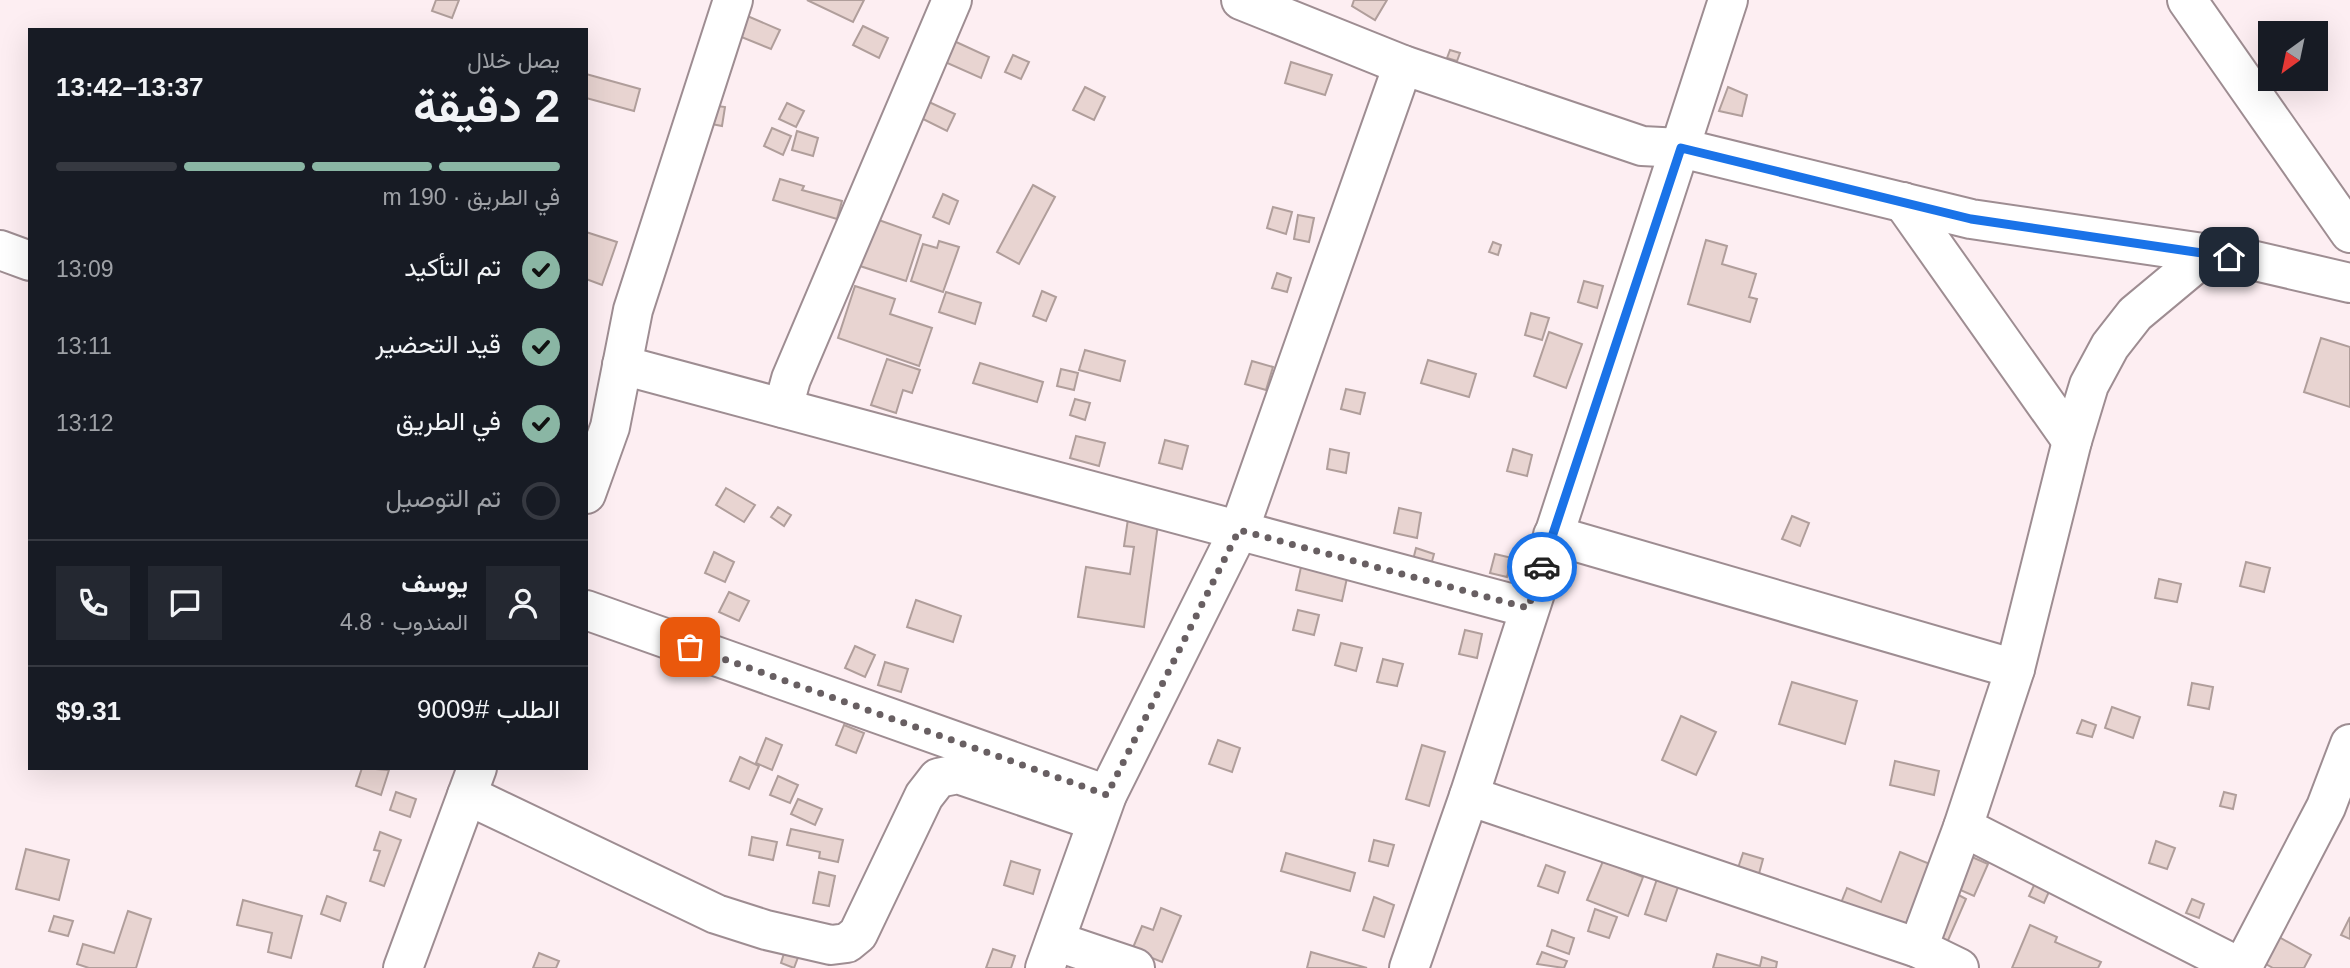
<!DOCTYPE html>
<html lang="ar">
<head>
<meta charset="utf-8">
<style>
  body { margin:0; font-family:Arial,Vazirmatn,sans-serif; background:#242831; color:#f1f3f6; direction:rtl; height:100vh; display:flex; flex-direction:column; font-size:26px; white-space:nowrap }
  * { box-sizing:border-box; margin:0 }
  p { font-size:23px; color:#9ea1a6 }
  .icon { flex:none; width:38px; height:38px; fill:none; stroke:currentColor; stroke-width:2; stroke-linecap:round; stroke-linejoin:round }
  .map { position:relative; flex:1; overflow:hidden; direction:ltr }
  .side { position:absolute; left:28px; top:28px; width:560px; height:742px; display:flex; flex-direction:column; background:#171b24; border-radius:0px; box-shadow:0 7px 28px #0002; direction:rtl }
  .side>* { flex:none }
  .needle { width:46px; rotate:213deg }
  .fabs { position:absolute; left:2258px; top:21px; display:grid; gap:14px }
  .fabs a { display:grid; place-items:center; width:70px; height:70px; border-radius:0px; background:#171b24; box-shadow:0 7px 28px #0002; font-size:35px }
  .pin { position:absolute; display:grid; place-items:center; width:60px; height:60px; color:#fff; margin:-30px; border-radius:14px; box-shadow:0 4px 10px #0006 }
  .courier { position:absolute; display:grid; place-items:center; width:70px; height:70px; margin:-35px; border:5px solid #1a73e8; border-radius:50%; background:#fff; color:#222; box-shadow:0 2px 9px #0007 }
  .summary em { font-style:normal; font-weight:700 }
  .summary div { display:flex; flex-direction:column-reverse }
  .summary { display:flex; align-items:center; justify-content:space-between; height:119px; padding:0 28px }
  h1 { font-size:46px; font-weight:700; line-height:52px }
  .bar { display:grid; grid-template-columns:repeat(4,1fr); gap:10px 7px; align-content:center; height:84px; padding:0 28px }
  .bar i { height:9px; border-radius:5px; background:#363941 }
  .bar .active { background:#8ab6a4 }
  .bar p { grid-column:span 4 }
  .line { display:flex; align-items:center; gap:18px; padding:0 28px; border-top:2px solid #363941 }
  .line div { flex:1 }
  .round { display:grid; place-items:center; flex:none; width:74px; height:74px; border-radius:0px; background:#242831 }
  ol { padding:0 28px; list-style:none }
  li { display:flex; align-items:center; gap:21px; height:77px }
  li p { margin-inline-start:auto }
  li .icon { padding:7px; border-radius:50%; background:#8ab6a4; color:#111; stroke-width:4 }
  li:last-child { color:#9ea1a6 }
  li i { width:38px; height:38px; border:4px solid #363941; border-radius:50% }
  .map>svg:first-child { display:block }
  .building { fill:#e8d4d1; stroke:#b09e9b; stroke-width:2 }
  .lines { fill:none; stroke-linecap:round; stroke-linejoin:round }
  .minor-casing { stroke:#9e8d92; stroke-width:42 }
  .minor { stroke:#fff; stroke-width:38 }
  .done { stroke:#685f62; stroke-width:7; stroke-dasharray:0 12.6 }
  .route { stroke:#1a73e8; stroke-width:9 }
</style>
</head>
<body>
<div class="map">
<svg width="2350" height="968" viewBox="0 0 2350 968">
  <rect width="100%" height="100%" fill="#fdeef2"/>
  <g class="building">
    <path d="M 436,0 L 459,0 L 452,18 L 432,11 Z"/>
    <path d="M 807,0 L 864,0 L 853,22 Z"/>
    <path d="M 1354,0 L 1387,0 L 1375,20 L 1352,6 Z"/>
    <path d="M 738,12 L 780,30 L 771,49 L 729,32 Z"/>
    <path d="M 863,26 L 888,38 L 879,58 L 853,45 Z"/>
    <path d="M 954,41 L 989,57 L 981,78 L 945,62 Z"/>
    <path d="M 1450,50 L 1460,53 L 1457,61 L 1447,58 Z"/>
    <path d="M 1013,55 L 1029,62 L 1021,79 L 1005,72 Z"/>
    <path d="M 1291,62 L 1332,75 L 1325,95 L 1285,83 Z"/>
    <path d="M 586,74 L 640,89 L 634,111 L 586,98 Z"/>
    <path d="M 1085,87 L 1105,97 L 1094,120 L 1073,110 Z"/>
    <path d="M 1728,87 L 1747,95 L 1742,116 L 1719,111 Z"/>
    <path d="M 929,102 L 955,114 L 947,131 L 921,118 Z"/>
    <path d="M 787,103 L 804,111 L 796,127 L 779,119 Z"/>
    <path d="M 704,104 L 725,107 L 722,126 L 701,122 Z"/>
    <path d="M 772,128 L 791,136 L 783,155 L 764,146 Z"/>
    <path d="M 797,131 L 818,138 L 813,156 L 792,150 Z"/>
    <path d="M 780,179 L 804,186 L 802,190 L 842,201 L 837,219 L 773,200 Z"/>
    <path d="M 1033,185 L 1055,197 L 1019,264 L 997,252 Z"/>
    <path d="M 943,194 L 958,201 L 949,224 L 933,217 Z"/>
    <path d="M 1273,207 L 1292,212 L 1286,234 L 1267,228 Z"/>
    <path d="M 1298,215 L 1314,218 L 1309,242 L 1294,239 Z"/>
    <path d="M 876,219 L 921,235 L 906,281 L 860,266 Z"/>
    <path d="M 586,232 L 617,242 L 602,285 L 586,279 Z"/>
    <path d="M 1706,240 L 1727,246 L 1722,264 L 1756,274 L 1749,297 L 1757,299 L 1750,322 L 1688,304 Z"/>
    <path d="M 939,241 L 959,247 L 943,292 L 911,281 L 923,244 L 937,248 Z"/>
    <path d="M 1493,242 L 1501,245 L 1498,255 L 1489,252 Z"/>
    <path d="M 1277,273 L 1291,278 L 1287,292 L 1272,288 Z"/>
    <path d="M 1584,281 L 1603,286 L 1597,308 L 1578,302 Z"/>
    <path d="M 855,286 L 895,299 L 890,314 L 932,328 L 919,366 L 838,338 Z"/>
    <path d="M 1042,291 L 1056,297 L 1046,321 L 1033,316 Z"/>
    <path d="M 946,292 L 981,303 L 975,324 L 939,312 Z"/>
    <path d="M 1531,313 L 1549,318 L 1542,340 L 1525,335 Z"/>
    <path d="M 1549,332 L 1582,344 L 1566,388 L 1534,376 Z"/>
    <path d="M 2321,338 L 2350,347 L 2350,407 L 2304,392 Z"/>
    <path d="M 1085,350 L 1125,361 L 1120,381 L 1079,370 Z"/>
    <path d="M 887,359 L 920,370 L 912,393 L 903,390 L 896,413 L 871,405 Z"/>
    <path d="M 1428,360 L 1476,374 L 1469,397 L 1421,383 Z"/>
    <path d="M 1252,361 L 1273,367 L 1266,390 L 1245,384 Z"/>
    <path d="M 980,363 L 1043,382 L 1037,402 L 973,383 Z"/>
    <path d="M 1061,369 L 1078,373 L 1074,390 L 1057,386 Z"/>
    <path d="M 1346,389 L 1365,393 L 1360,414 L 1341,409 Z"/>
    <path d="M 1075,399 L 1090,403 L 1085,420 L 1070,415 Z"/>
    <path d="M 1076,436 L 1105,443 L 1099,466 L 1070,458 Z"/>
    <path d="M 1165,440 L 1188,446 L 1182,469 L 1159,463 Z"/>
    <path d="M 1330,449 L 1349,453 L 1346,473 L 1327,469 Z"/>
    <path d="M 1513,449 L 1532,455 L 1527,476 L 1507,471 Z"/>
    <path d="M 726,488 L 755,505 L 744,522 L 716,505 Z"/>
    <path d="M 778,507 L 791,515 L 784,526 L 771,517 Z"/>
    <path d="M 1399,508 L 1421,513 L 1417,538 L 1394,533 Z"/>
    <path d="M 1792,516 L 1809,523 L 1800,546 L 1782,539 Z"/>
    <path d="M 1128,519 L 1158,524 L 1144,627 L 1078,617 L 1086,567 L 1130,574 L 1134,547 L 1124,546 Z"/>
    <path d="M 1416,548 L 1434,554 L 1431,565 L 1413,560 Z"/>
    <path d="M 714,552 L 734,562 L 725,582 L 705,573 Z"/>
    <path d="M 1495,554 L 1512,558 L 1507,577 L 1490,573 Z"/>
    <path d="M 2246,562 L 2270,568 L 2264,592 L 2240,586 Z"/>
    <path d="M 1301,567 L 1347,578 L 1342,601 L 1296,590 Z"/>
    <path d="M 2159,579 L 2181,584 L 2177,602 L 2155,598 Z"/>
    <path d="M 729,592 L 749,601 L 739,621 L 719,612 Z"/>
    <path d="M 916,600 L 961,616 L 953,642 L 907,627 Z"/>
    <path d="M 1298,610 L 1319,615 L 1314,635 L 1293,630 Z"/>
    <path d="M 1465,630 L 1482,634 L 1477,658 L 1459,654 Z"/>
    <path d="M 1341,643 L 1362,648 L 1356,671 L 1335,665 Z"/>
    <path d="M 855,646 L 875,655 L 865,677 L 845,668 Z"/>
    <path d="M 1383,659 L 1403,664 L 1397,686 L 1377,682 Z"/>
    <path d="M 885,662 L 908,669 L 901,692 L 878,685 Z"/>
    <path d="M 1792,682 L 1857,701 L 1845,744 L 1779,724 Z"/>
    <path d="M 2192,683 L 2213,687 L 2209,709 L 2188,705 Z"/>
    <path d="M 2112,707 L 2140,717 L 2133,738 L 2105,728 Z"/>
    <path d="M 1681,716 L 1716,732 L 1696,775 L 1662,760 Z"/>
    <path d="M 2082,720 L 2096,725 L 2092,737 L 2077,733 Z"/>
    <path d="M 844,725 L 864,733 L 856,753 L 836,745 Z"/>
    <path d="M 766,738 L 782,745 L 772,770 L 756,763 Z"/>
    <path d="M 1218,740 L 1240,748 L 1232,772 L 1209,764 Z"/>
    <path d="M 1422,745 L 1445,752 L 1429,806 L 1406,799 Z"/>
    <path d="M 740,757 L 759,766 L 749,789 L 730,781 Z"/>
    <path d="M 1895,761 L 1939,771 L 1934,795 L 1890,785 Z"/>
    <path d="M 362,768 L 389,770 L 381,795 L 356,786 Z"/>
    <path d="M 778,776 L 798,785 L 790,803 L 770,795 Z"/>
    <path d="M 396,792 L 416,799 L 410,817 L 390,810 Z"/>
    <path d="M 2224,792 L 2236,795 L 2233,809 L 2220,806 Z"/>
    <path d="M 798,799 L 822,809 L 815,825 L 791,814 Z"/>
    <path d="M 791,829 L 843,840 L 838,862 L 819,858 L 820,852 L 787,845 Z"/>
    <path d="M 380,832 L 401,840 L 384,886 L 370,881 L 380,851 L 374,850 Z"/>
    <path d="M 752,837 L 777,842 L 773,860 L 749,855 Z"/>
    <path d="M 1374,840 L 1394,845 L 1388,866 L 1369,861 Z"/>
    <path d="M 2156,841 L 2175,848 L 2167,869 L 2149,863 Z"/>
    <path d="M 26,849 L 69,860 L 59,900 L 16,889 Z"/>
    <path d="M 1900,852 L 1930,864 L 1904,933 L 1839,908 L 1847,888 L 1881,902 Z"/>
    <path d="M 1286,853 L 1355,873 L 1350,891 L 1281,871 Z"/>
    <path d="M 1743,853 L 1763,859 L 1757,881 L 1736,874 Z"/>
    <path d="M 1972,857 L 1988,864 L 1974,896 L 1958,889 Z"/>
    <path d="M 1011,861 L 1040,870 L 1033,894 L 1004,885 Z"/>
    <path d="M 1603,861 L 1643,877 L 1628,916 L 1587,900 Z"/>
    <path d="M 1546,865 L 1565,872 L 1558,893 L 1538,886 Z"/>
    <path d="M 819,872 L 835,876 L 829,906 L 813,903 Z"/>
    <path d="M 1657,879 L 1678,887 L 1666,921 L 1645,914 Z"/>
    <path d="M 2037,879 L 2052,885 L 2044,903 L 2029,896 Z"/>
    <path d="M 1955,893 L 1966,899 L 1946,945 L 1934,940 Z"/>
    <path d="M 327,896 L 346,903 L 340,921 L 321,914 Z"/>
    <path d="M 1374,897 L 1394,905 L 1384,937 L 1363,930 Z"/>
    <path d="M 2192,899 L 2204,904 L 2199,918 L 2186,913 Z"/>
    <path d="M 243,900 L 302,916 L 291,958 L 268,952 L 272,933 L 237,925 Z"/>
    <path d="M 1161,908 L 1181,916 L 1162,962 L 1132,950 L 1142,926 L 1153,930 Z"/>
    <path d="M 1595,909 L 1617,917 L 1609,938 L 1588,931 Z"/>
    <path d="M 128,911 L 151,919 L 136,968 L 89,968 L 77,964 L 83,944 L 114,953 Z"/>
    <path d="M 54,916 L 73,921 L 68,936 L 49,931 Z"/>
    <path d="M 2350,917 L 2350,939 L 2341,935 Z"/>
    <path d="M 2030,925 L 2057,937 L 2055,942 L 2101,962 L 2098,968 L 2012,968 Z"/>
    <path d="M 1552,930 L 1574,938 L 1569,954 L 1547,946 Z"/>
    <path d="M 2272,933 L 2311,955 L 2304,968 L 2273,968 L 2257,959 Z"/>
    <path d="M 786,947 L 800,952 L 794,968 L 781,963 Z"/>
    <path d="M 993,949 L 1015,956 L 1011,968 L 986,968 Z"/>
    <path d="M 1311,952 L 1367,968 L 1307,968 Z"/>
    <path d="M 1542,952 L 1567,961 L 1564,968 L 1537,964 Z"/>
    <path d="M 539,953 L 559,961 L 556,968 L 533,968 Z"/>
    <path d="M 1717,954 L 1760,966 L 1762,957 L 1777,962 L 1776,968 L 1713,968 Z"/>
  </g>
  <g class="lines">
    <defs>
      <g id="minor">
        <path d="M 1241,0 L 1403,65 L 1642,146 L 1681,148 L 1971,219 L 2251,260 L 2350,283"/>
        <path d="M 2187,0 L 2350,233"/>
        <path d="M 1903,202 L 2072,441"/>
        <path d="M 0,250 L 30,261"/>
        <path d="M 622,365 L 1528,608"/>
        <path d="M 783,408 L 791,379 L 952,0"/>
        <path d="M 586,494 L 610,427 L 633,310 L 733,0"/>
        <path d="M 1553,535 L 2015,669"/>
        <path d="M 586,610 L 1107,795"/>
        <path d="M 467,795 L 716,914 L 766,930 L 831,945 L 847,943 L 858,934 L 924,796 L 938,778 L 958,774 L 1096,821"/>
        <path d="M 1469,796 L 1918,948 L 1959,968"/>
        <path d="M 1963,827 L 2241,968"/>
        <path d="M 1055,941 L 1135,968"/>
        <path d="M 1918,948 L 1963,827 L 2015,669 L 2072,441 L 2089,385 L 2110,346 L 2135,314 L 2207,254"/>
        <path d="M 403,968 L 477,768"/>
        <path d="M 1045,968 L 1107,795 L 1239,530 L 1403,65"/>
        <path d="M 1409,968 L 1469,796 L 1728,0"/>
        <path d="M 2242,968 L 2326,807 L 2350,744"/>
      </g>
    </defs>
    <use href="#minor" class="minor-casing"/>
    <use href="#minor" class="minor"/>
  </g>
  <g class="lines">
    <path class="done" d="M 690,647 L 1107,795 L 1239,530 L 1528,608 L 1542,567"/>
    <path class="route" d="M 1542,567 L 1681,148 L 1971,219 L 2229,257"/>
  </g>
</svg>
<div class="fabs">
<a><svg class="needle" viewBox="-14 -14 28 28"><path d="M0-13l5 13h-10z" fill="#e53935"/><path d="M0 13l5-13h-10z" fill="#9ea1a6"/></svg></a>
</div>
<div class="pin" style="left:690px;top:647px;background:#ea580c"><svg class="icon" aria-label="bag" viewBox="0 0 24 24"><path d="M5 8h14l-1 12H6zM9 8a3 3 0 0 1 6 0"/></svg></div>
<div class="pin" style="left:2229px;top:257px;background:#1f2937"><svg class="icon" aria-label="home" viewBox="0 0 24 24"><path d="M3 11l9-7 9 7M6 9v11h12V9"/></svg></div>
<div class="courier" style="left:1542px;top:567px"><svg class="icon" aria-label="car" viewBox="0 0 24 24"><path d="M5 17H2v-5l4-1 3-4h7l3 4 3 1v5h-3M9 17h6M6 11h13"/><circle cx="7" cy="17" r="2"/><circle cx="17" cy="17" r="2"/></svg></div>
<section class="side">
<div class="summary"><div><h1>2 دقيقة</h1><p>يصل خلال</p></div><em>13:37–13:42</em></div>
<div class="bar"><i class="active"></i><i class="active"></i><i class="active"></i><i></i><p>في الطريق · 190 m</p></div>
<ol>
<li><svg class="icon" aria-label="check" viewBox="0 0 24 24"><path d="M5 12l5 5 9-10"/></svg>تم التأكيد<p>13:09</p></li>
<li><svg class="icon" aria-label="check" viewBox="0 0 24 24"><path d="M5 12l5 5 9-10"/></svg>قيد التحضير<p>13:11</p></li>
<li><svg class="icon" aria-label="check" viewBox="0 0 24 24"><path d="M5 12l5 5 9-10"/></svg>في الطريق<p>13:12</p></li>
<li><i></i>تم التوصيل</li>
</ol>
<div class="line" style="height:126px"><a class="round"><svg class="icon" aria-label="person" viewBox="0 0 24 24"><circle cx="12" cy="8" r="4"/><path d="M4 21q1-7 8-7t8 7"/></svg></a><div><b>يوسف</b><p>المندوب · 4.8</p></div><a class="round"><svg class="icon" aria-label="chat" viewBox="0 0 24 24"><path d="M4 5h16v11H9l-5 4z"/></svg></a><a class="round"><svg class="icon" aria-label="phone" viewBox="0 0 24 24"><path d="M5 4h4l2 5-3 2q2 4 5 5l2-3 5 2v4C11 20 4 13 5 4z"/></svg></a></div>
<div class="line" style="height:91px"><div>الطلب #9009</div><b>$9.31</b></div>
</section>
</div>
</body>
</html>
